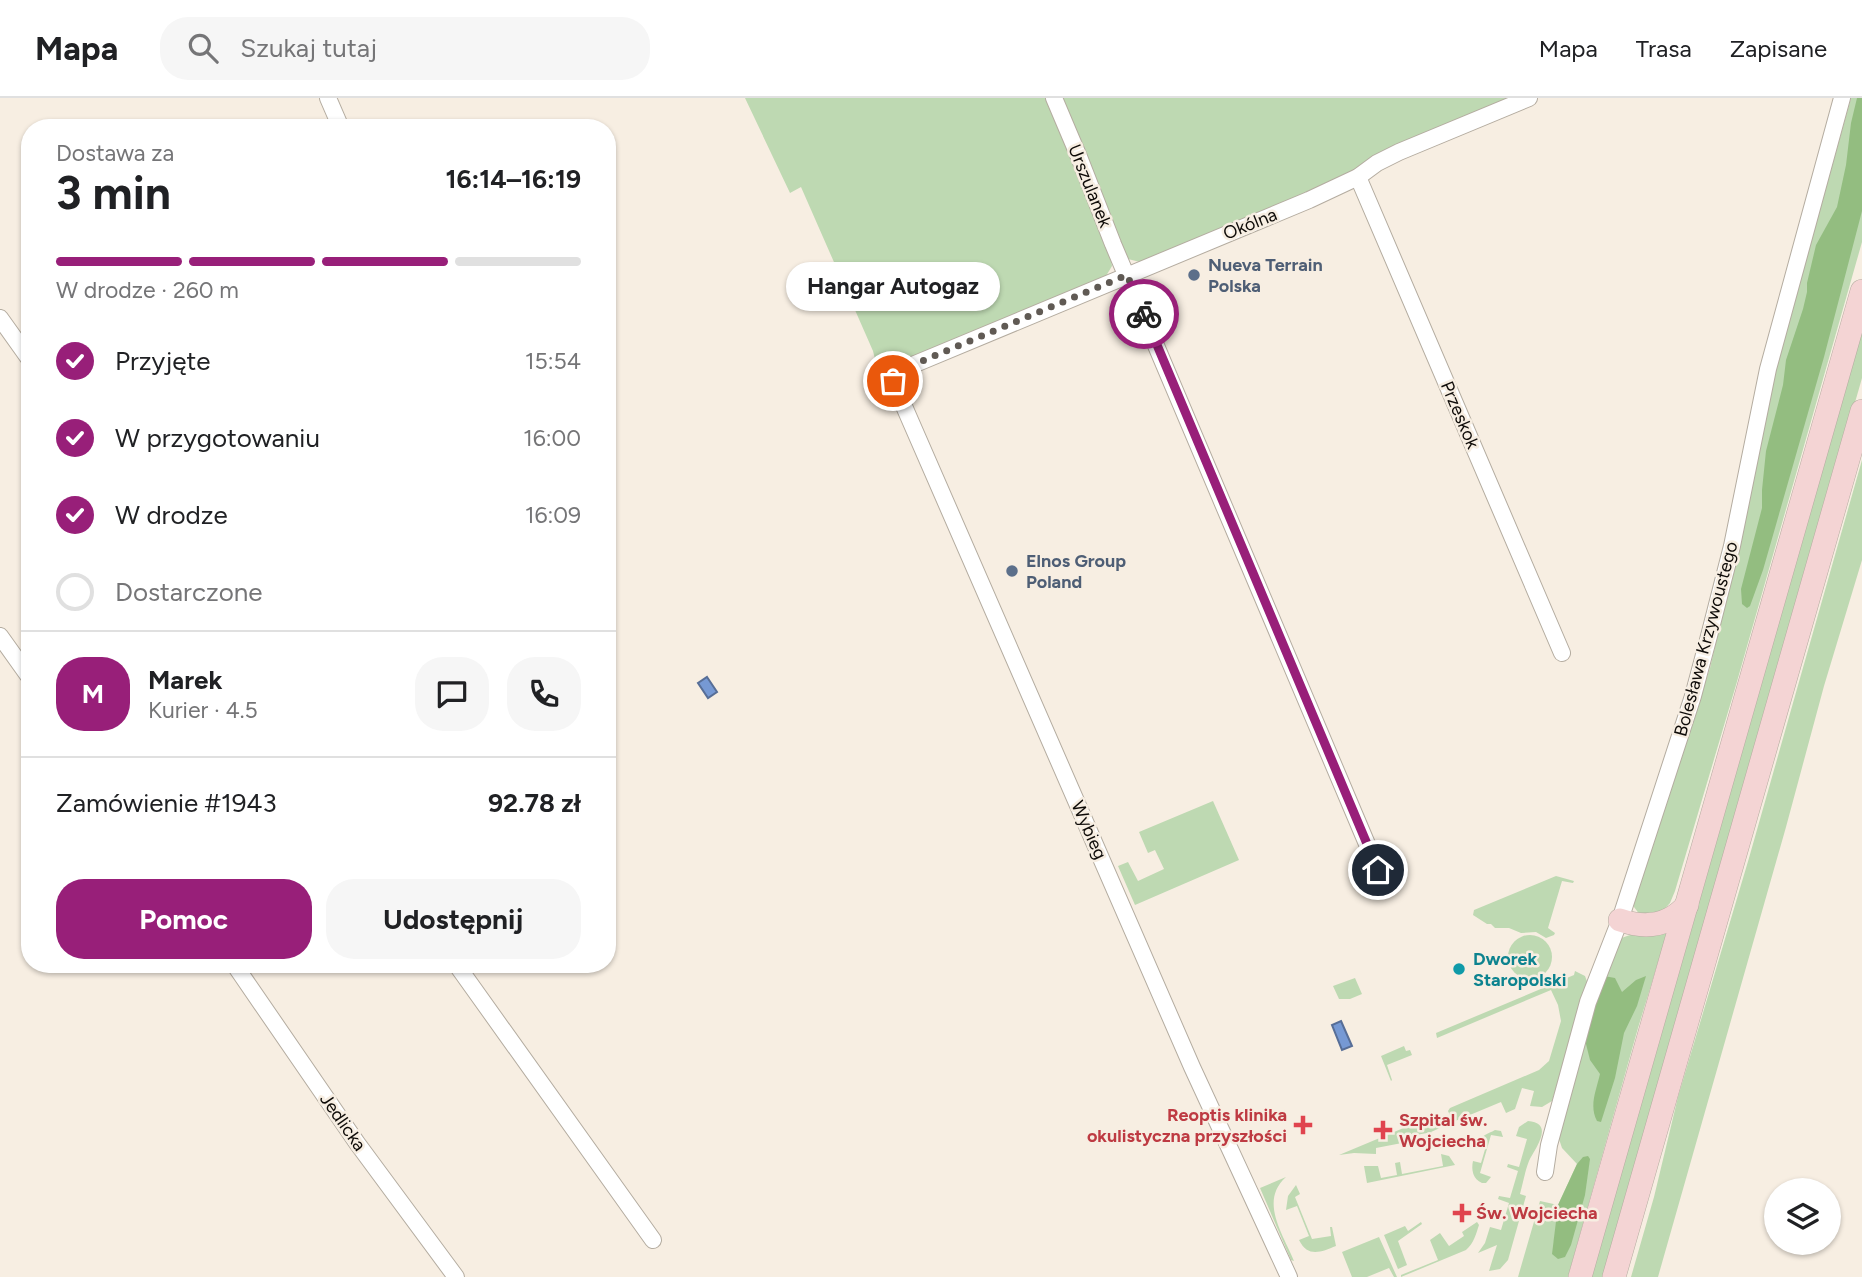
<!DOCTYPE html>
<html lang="pl">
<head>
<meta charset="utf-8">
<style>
  body { margin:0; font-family:Figtree,sans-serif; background:#f6f6f6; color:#202124; height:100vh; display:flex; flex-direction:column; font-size:26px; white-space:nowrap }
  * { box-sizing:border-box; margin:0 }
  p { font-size:23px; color:#757577 }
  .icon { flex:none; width:38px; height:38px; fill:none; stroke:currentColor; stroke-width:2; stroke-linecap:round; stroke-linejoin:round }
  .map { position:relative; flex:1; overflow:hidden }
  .details { position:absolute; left:21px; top:21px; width:595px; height:854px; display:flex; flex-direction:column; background:#fff; border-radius:28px; box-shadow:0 2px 5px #0004 }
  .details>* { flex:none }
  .tools { position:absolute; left:1764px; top:1080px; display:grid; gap:14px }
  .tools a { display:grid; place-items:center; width:77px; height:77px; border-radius:50%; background:#fff; box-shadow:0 2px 5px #0004; font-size:35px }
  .pin { position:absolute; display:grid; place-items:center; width:60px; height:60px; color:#fff; margin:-30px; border:4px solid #fff; border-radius:50%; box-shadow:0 2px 7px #0007 }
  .courier { position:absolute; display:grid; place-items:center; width:70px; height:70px; margin:-35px; border:5px solid #981f79; border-radius:50%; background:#fff; color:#222; box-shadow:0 2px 9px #0007 }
  .bubble { position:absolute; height:49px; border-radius:24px; background:#fff; box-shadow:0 2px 5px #0004; font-size:23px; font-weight:700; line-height:49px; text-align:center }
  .overview em { font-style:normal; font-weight:700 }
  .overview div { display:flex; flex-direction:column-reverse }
  .overview { display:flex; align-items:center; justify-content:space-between; height:119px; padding:0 35px }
  h1 { font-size:46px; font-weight:700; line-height:52px }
  .bar { display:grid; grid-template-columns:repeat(4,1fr); gap:10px 7px; align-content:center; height:84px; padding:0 35px }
  .bar i { height:9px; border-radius:5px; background:#e0e0e0 }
  .bar .current { background:#981f79 }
  .bar p { grid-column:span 4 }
  .line { display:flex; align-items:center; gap:18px; padding:0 35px; border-top:2px solid #e0e0e0 }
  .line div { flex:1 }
  .round { display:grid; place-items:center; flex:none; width:74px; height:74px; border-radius:28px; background:#f6f6f6 }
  ol { padding:0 35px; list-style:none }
  li { display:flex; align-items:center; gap:21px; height:77px }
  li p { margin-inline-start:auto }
  li .icon { padding:7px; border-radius:50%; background:#981f79; color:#fff; stroke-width:4 }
  li:last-child { color:#757577 }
  li i { width:38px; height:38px; border:4px solid #e0e0e0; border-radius:50% }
  .button { display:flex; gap:14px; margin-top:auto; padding:14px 35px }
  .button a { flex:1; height:80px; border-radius:28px; background:#981f79; color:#fff; font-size:28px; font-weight:700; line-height:80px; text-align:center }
  .button a+a { background:#f6f6f6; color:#202124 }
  header { display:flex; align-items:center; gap:42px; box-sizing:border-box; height:98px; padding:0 35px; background:#fff; border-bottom:2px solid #e0e0e0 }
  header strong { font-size:33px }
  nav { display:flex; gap:38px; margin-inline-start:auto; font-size:24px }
  .search { width:490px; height:63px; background:#f6f6f6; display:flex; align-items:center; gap:18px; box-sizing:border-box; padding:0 24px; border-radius:28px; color:#757577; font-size:26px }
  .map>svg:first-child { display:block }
  .green { fill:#bed9b2 }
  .forest { fill:#93bd80 }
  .water { fill:#7699d4; stroke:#576e97; stroke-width:2 }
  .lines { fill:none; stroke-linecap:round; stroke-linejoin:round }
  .street-casing { stroke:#b4aca0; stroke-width:18 }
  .secondary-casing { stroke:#b4aca0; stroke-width:24 }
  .street { stroke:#fff; stroke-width:16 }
  .secondary { stroke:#f4d4d4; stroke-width:23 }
  .done { stroke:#605a54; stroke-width:7; stroke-dasharray:0 12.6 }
  .route { stroke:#981f79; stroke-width:9 }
  .service-dot { fill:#5c6f8a; stroke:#f7eee2; stroke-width:2.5 }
  .culture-dot { fill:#0f9aa8; stroke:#f7eee2; stroke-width:2.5 }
  .health-dot { fill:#e0444e; stroke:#f7eee2; stroke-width:2.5 }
  .labels { text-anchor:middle; stroke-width:5; stroke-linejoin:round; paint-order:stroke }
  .street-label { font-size:18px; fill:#0e0b08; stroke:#f7eee2 }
  .service-label { font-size:18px; font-weight:bold; fill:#4e5e75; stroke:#f7eee2; text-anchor:start }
  .culture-label { font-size:18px; font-weight:bold; fill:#0d838f; stroke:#f7eee2; text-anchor:start }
  .health-label { font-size:18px; font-weight:bold; fill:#be3a42; stroke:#f7eee2; text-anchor:start }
</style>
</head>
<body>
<header>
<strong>Mapa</strong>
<div class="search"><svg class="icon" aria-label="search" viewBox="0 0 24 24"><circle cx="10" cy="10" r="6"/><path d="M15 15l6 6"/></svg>Szukaj tutaj</div>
<nav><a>Mapa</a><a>Trasa</a><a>Zapisane</a></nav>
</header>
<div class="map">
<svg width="1862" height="1179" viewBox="0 0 1862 1179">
  <rect width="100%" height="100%" fill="#f7eee2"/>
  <g class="green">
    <path d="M 745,0 L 1048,0 L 1111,160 L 1112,168 L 1106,178 L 892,273 L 882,287 L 881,285 L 873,253 L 801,89 L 790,95 Z"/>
    <path d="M 1060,0 L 1516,0 L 1369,69 L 1148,166 L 1128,161 Z"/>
    <path d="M 1851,0 L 1862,0 L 1862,144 L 1736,587 L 1675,793 L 1670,805 L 1660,816 L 1640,817 L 1634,809 L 1633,800 L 1710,570 L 1742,433 L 1770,292 Z"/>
    <path d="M 1862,226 L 1862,280 L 1605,1179 L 1590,1179 Z"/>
    <path d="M 1862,362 L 1862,462 L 1824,588 L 1786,729 L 1658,1179 L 1631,1179 L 1654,1099 L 1678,999 L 1749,760 Z"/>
    <path d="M 1213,703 L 1239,762 L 1135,807 L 1118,768 L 1128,764 L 1138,783 L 1164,771 L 1155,752 L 1148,755 L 1139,734 Z"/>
    <path d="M 1556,778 L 1574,783 L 1573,785 L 1562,783 L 1548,830 L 1555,835 L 1554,837 L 1546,840 L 1536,834 L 1521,835 L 1509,830 L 1495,830 L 1491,826 L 1487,826 L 1473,817 L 1474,812 Z"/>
    <path d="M 1669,828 L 1638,930 L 1568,1179 L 1518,1179 L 1540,1103 L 1558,1107 L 1577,1066 L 1562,1050 L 1559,1041 L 1593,909 L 1619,842 C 1628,835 1655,832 1669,828 Z"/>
    <circle cx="1530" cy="859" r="22"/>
    <path d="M 1575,873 L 1585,878 L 1588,886 L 1552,1003 L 1542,1009 L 1530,1008 L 1534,993 L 1522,990 L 1515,1011 L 1506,1015 L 1501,1004 L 1453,1024 L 1448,1013 L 1450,1010 L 1539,972 L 1549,963 L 1561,923 L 1558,907 L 1551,892 L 1437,940 L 1436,935 L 1574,877 Z"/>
    <path d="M 1355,880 L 1362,896 L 1350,901 L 1339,901 L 1333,888 Z"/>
    <path d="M 1404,948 L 1406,953 L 1410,952 L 1412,957 L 1387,967 L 1392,982 L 1391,983 L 1381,958 Z"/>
    <path d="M 1437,1016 L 1442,1029 L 1431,1034 L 1436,1044 L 1430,1046 L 1427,1035 L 1405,1039 L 1407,1050 L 1404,1051 L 1402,1045 L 1376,1050 L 1376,1056 L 1354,1055 L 1339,1057 Z"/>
    <path d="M 1528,1023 C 1556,1025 1534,1052 1529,1063 C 1525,1073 1523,1085 1520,1096 L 1526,1098 L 1508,1162 L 1500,1171 L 1489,1173 L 1497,1147 L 1478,1155 L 1485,1145 L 1490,1129 L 1501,1132 L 1509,1105 L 1498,1101 L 1499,1098 L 1510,1100 L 1518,1073 L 1507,1069 L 1508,1066 L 1519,1069 L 1527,1041 L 1516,1038 L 1519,1029 Z"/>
    <path d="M 1495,1032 L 1501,1033 L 1503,1039 L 1491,1037 L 1480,1075 L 1491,1079 L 1486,1085 L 1482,1085 C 1473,1081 1471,1072 1473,1063 L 1481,1065 L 1486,1048 L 1478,1045 C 1481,1037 1488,1036 1495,1032 Z"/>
    <path d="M 1441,1056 L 1449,1058 L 1455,1067 L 1367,1085 L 1364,1068 L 1378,1068 L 1381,1080 L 1397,1077 L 1395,1065 L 1400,1064 L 1402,1076 L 1443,1068 Z"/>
    <path d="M 1286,1079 C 1259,1103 1283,1136 1294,1163 L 1291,1162 L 1260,1090 Z"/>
    <path d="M 1296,1087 L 1300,1096 L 1295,1099 L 1312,1141 L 1331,1138 L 1330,1129 L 1332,1129 L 1336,1148 C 1321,1154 1308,1160 1299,1142 L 1309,1138 L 1297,1108 L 1286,1112 L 1288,1098 Z"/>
    <path d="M 1421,1124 L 1422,1126 L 1398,1143 L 1407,1167 L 1398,1171 L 1384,1137 L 1405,1128 L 1408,1133 Z"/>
    <path d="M 1477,1124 L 1479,1127 C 1476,1136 1474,1145 1466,1152 L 1401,1179 L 1401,1177 L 1438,1162 L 1430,1142 L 1440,1135 L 1449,1148 L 1464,1138 L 1462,1134 Z"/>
    <path d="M 1379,1139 L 1397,1179 L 1394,1179 L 1389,1170 L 1367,1179 L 1352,1179 L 1342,1154 Z"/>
  </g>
  <g class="forest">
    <path d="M 1857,0 L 1862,0 L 1862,113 L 1824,259 L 1763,472 L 1750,508 L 1747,510 L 1742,506 L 1741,491 L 1762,410 L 1762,392 L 1766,353 L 1783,287 L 1786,262 L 1803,211 L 1807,194 L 1807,185 L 1816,147 L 1837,109 L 1846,67 L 1851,25 Z"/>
    <path d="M 1604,878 L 1615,880 L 1622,894 L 1636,882 L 1646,878 L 1637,908 L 1624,935 L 1615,980 L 1601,1024 L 1597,1023 C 1589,1008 1596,993 1600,976 L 1590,962 L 1585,942 L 1593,909 Z"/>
    <path d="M 1588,1058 L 1590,1061 L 1585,1097 L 1571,1147 L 1565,1159 L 1558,1161 L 1552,1156 L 1558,1107 L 1577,1066 L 1583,1059 Z"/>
  </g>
  <g class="water">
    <path d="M 707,579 L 717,594 L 708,600 L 698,585 Z"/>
    <path d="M 1341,923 L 1352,948 L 1342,952 L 1332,927 Z"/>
  </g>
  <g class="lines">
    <defs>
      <g id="street">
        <path d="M 328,0 L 341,30"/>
        <path d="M 1054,0 L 1079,59 L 1113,146 L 1378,772"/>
        <path d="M 1358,79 L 1562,555"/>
        <path d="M 0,220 L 30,262"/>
        <path d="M 0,538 L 30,580"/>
        <path d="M 234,866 L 357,1045 L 456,1179"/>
        <path d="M 456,866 L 653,1142"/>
        <path d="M 1545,1074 L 1549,1047 L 1588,904 L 1620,822 L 1693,598 L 1709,538 L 1732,448 L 1768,271 L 1842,0"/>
        <path d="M 1289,1179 L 1192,969 L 893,283 L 903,271 L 1309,102 L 1358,79 L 1377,65 L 1399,54 L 1529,0"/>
      </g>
      <g id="secondary">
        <path d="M 1620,822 C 1646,831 1669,828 1687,807"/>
        <path d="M 1580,1179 L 1862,193"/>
        <path d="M 1614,1179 L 1862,313"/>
      </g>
    </defs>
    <use href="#street" class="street-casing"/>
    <use href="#secondary" class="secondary-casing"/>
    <use href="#street" class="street"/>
    <use href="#secondary" class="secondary"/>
  </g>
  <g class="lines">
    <path class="done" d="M 893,283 L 903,271 L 1127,177 L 1144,216"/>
    <path class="route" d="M 1144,216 L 1378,772"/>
  </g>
  <g class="service-dot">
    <circle cx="1194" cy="177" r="7"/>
    <circle cx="1012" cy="473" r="7"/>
  </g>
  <circle class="culture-dot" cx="1459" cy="871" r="7"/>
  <g class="health-dot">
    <path d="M1299.5 1016.5h7v7h7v7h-7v7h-7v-7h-7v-7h7z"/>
    <path d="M1379.5 1021.5h7v7h7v7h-7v7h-7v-7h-7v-7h7z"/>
    <path d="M1458.5 1104.5h7v7h7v7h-7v7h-7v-7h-7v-7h7z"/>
  </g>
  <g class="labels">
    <g class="street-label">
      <text transform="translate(1090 88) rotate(68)" y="6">Urszulanek</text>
      <text transform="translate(1250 126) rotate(-22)" y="6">Okólna</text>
      <text transform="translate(1460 317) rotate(67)" y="6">Przeskok</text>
      <text transform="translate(1706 541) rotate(-75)" y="6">Bolesława Krzywoustego</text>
      <text transform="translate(1089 732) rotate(66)" y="6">Wybieg</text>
      <text transform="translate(343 1024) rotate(55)" y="6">Jedlicka</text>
    </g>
    <g class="service-label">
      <text x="1208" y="173">Nueva Terrain<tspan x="1208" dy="21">Polska</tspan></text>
      <text x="1026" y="469">Elnos Group<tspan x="1026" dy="21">Poland</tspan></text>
    </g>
    <g class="culture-label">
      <text x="1473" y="867">Dworek<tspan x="1473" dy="21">Staropolski</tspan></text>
    </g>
    <g class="health-label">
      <text x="1287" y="1023" text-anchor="end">Reoptis klinika<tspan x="1287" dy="21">okulistyczna przyszłości</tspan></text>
      <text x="1399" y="1028">Szpital św.<tspan x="1399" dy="21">Wojciecha</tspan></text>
      <text x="1476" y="1121">Św. Wojciecha</text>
    </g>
  </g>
</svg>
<div class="tools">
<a><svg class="icon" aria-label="layers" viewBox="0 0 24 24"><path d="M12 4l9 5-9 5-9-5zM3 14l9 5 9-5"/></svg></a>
</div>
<div class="pin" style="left:893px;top:283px;background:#ea580c"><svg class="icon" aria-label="bag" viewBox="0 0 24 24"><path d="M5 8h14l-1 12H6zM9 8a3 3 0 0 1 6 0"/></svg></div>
<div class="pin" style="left:1378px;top:772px;background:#1f2937"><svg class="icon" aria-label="home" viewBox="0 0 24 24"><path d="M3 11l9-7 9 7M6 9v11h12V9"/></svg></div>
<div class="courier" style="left:1144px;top:216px"><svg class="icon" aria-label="bike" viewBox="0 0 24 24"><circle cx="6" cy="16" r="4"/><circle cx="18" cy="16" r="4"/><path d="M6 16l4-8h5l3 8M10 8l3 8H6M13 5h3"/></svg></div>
<div class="bubble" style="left:786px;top:164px;width:214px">Hangar Autogaz</div>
<section class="details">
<div class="overview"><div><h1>3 min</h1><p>Dostawa za</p></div><em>16:14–16:19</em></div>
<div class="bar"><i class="current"></i><i class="current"></i><i class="current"></i><i></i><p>W drodze · 260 m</p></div>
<ol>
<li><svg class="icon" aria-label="check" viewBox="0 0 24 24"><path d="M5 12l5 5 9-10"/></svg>Przyjęte<p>15:54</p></li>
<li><svg class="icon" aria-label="check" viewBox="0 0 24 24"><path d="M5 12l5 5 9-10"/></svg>W przygotowaniu<p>16:00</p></li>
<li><svg class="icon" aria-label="check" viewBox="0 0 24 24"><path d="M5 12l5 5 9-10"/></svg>W drodze<p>16:09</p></li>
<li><i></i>Dostarczone</li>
</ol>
<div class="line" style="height:126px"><b class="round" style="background:#981f79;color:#fff">M</b><div><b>Marek</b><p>Kurier · 4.5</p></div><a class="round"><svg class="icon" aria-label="chat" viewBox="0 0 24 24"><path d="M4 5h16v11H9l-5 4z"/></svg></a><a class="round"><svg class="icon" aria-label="phone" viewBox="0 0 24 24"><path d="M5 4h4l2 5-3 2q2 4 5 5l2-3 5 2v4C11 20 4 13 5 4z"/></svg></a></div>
<div class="line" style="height:91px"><div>Zamówienie #1943</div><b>92.78 zł</b></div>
<div class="button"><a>Pomoc</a><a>Udostępnij</a></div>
</section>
</div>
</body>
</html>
